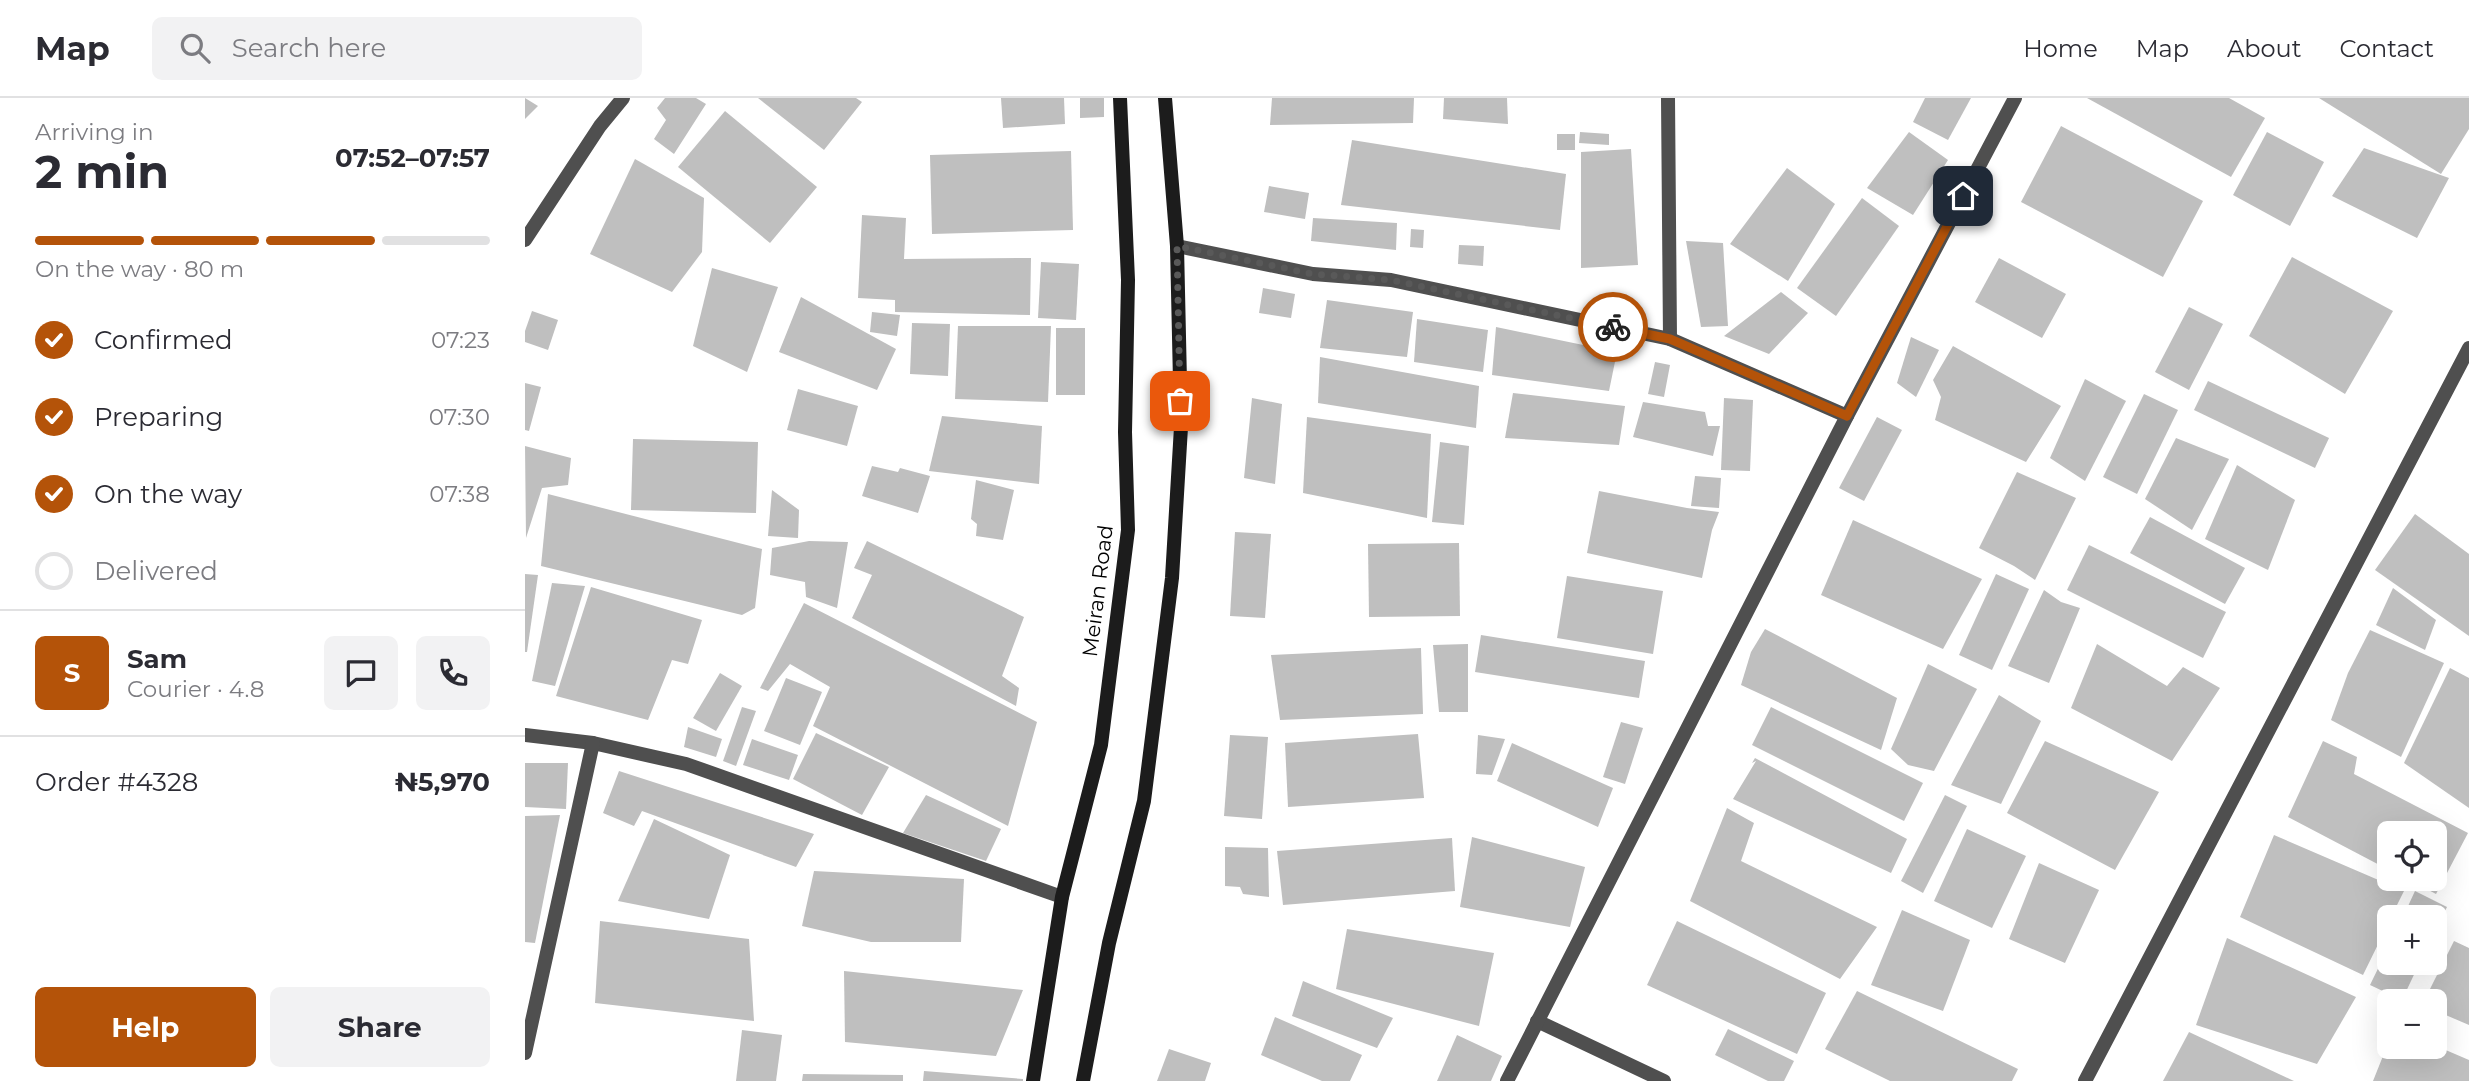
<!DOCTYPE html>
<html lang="en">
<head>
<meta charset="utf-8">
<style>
  body { margin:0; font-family:Montserrat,sans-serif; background:#f2f2f3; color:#2b2b33; height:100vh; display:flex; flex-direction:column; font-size:26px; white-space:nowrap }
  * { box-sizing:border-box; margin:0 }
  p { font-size:23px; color:#7c7c81 }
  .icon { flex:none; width:38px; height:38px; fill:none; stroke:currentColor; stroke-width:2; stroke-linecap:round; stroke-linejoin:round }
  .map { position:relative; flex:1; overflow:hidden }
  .drawer { display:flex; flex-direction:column; background:#fff; width:525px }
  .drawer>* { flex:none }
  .fabs { position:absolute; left:1852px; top:723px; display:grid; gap:14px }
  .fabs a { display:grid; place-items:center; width:70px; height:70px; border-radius:10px; background:#fff; box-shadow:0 7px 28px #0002; font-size:35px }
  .pin { position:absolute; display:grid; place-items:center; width:60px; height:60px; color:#fff; margin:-30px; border-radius:14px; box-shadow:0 4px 10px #0006 }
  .courier { position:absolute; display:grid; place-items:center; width:70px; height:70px; margin:-35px; border:5px solid #b45309; border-radius:50%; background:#fff; color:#222; box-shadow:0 2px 9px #0007 }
  .head em { font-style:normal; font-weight:700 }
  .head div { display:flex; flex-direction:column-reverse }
  .head { display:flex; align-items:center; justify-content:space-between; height:119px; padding:0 35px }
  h1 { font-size:46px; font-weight:700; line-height:52px }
  .bar { display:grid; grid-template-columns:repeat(4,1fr); gap:10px 7px; align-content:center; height:84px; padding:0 35px }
  .bar i { height:9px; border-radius:5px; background:#e1e1e2 }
  .bar .active { background:#b45309 }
  .bar p { grid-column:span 4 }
  .line { display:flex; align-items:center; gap:18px; padding:0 35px; border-top:2px solid #e1e1e2 }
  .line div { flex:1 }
  .round { display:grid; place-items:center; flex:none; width:74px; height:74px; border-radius:10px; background:#f2f2f3 }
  ol { padding:0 35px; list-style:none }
  li { display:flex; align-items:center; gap:21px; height:77px }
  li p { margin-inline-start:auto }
  li .icon { padding:7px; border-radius:50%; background:#b45309; color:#fff; stroke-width:4 }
  li:last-child { color:#7c7c81 }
  li i { width:38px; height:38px; border:4px solid #e1e1e2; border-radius:50% }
  .button { display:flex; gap:14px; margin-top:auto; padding:14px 35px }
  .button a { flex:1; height:80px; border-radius:10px; background:#b45309; color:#fff; font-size:28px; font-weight:700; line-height:80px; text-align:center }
  .button a+a { background:#f2f2f3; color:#2b2b33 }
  header { display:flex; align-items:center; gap:42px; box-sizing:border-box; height:98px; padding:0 35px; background:#fff; border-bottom:2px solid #e1e1e2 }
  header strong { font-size:33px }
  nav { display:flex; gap:38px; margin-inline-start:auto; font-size:24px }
  .search { width:490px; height:63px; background:#f2f2f3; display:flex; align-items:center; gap:18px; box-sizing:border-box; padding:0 24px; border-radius:10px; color:#7c7c81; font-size:26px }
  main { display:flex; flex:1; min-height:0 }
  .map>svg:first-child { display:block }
  .building { fill:#bfbfbf }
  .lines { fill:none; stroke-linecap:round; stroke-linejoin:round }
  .service { stroke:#4f4f4f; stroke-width:14 }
  .minor { stroke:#4f4f4f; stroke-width:14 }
  .secondary { stroke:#1c1c1c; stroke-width:14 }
  .done { stroke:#595959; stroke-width:7; stroke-dasharray:0 12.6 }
  .route { stroke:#b45309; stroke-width:9 }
  .labels { text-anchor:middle; stroke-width:6; stroke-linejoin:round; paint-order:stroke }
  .street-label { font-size:21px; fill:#000; stroke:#fff }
</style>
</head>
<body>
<header>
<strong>Map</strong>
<div class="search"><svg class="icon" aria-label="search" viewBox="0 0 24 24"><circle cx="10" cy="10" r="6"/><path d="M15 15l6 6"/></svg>Search here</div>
<nav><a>Home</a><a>Map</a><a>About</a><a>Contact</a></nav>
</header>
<main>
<section class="drawer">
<div class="head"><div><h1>2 min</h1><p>Arriving in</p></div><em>07:52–07:57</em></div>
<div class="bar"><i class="active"></i><i class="active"></i><i class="active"></i><i></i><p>On the way · 80 m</p></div>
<ol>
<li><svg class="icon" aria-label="check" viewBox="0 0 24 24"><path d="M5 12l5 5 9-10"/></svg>Confirmed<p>07:23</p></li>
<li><svg class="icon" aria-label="check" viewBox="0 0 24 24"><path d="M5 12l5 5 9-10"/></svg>Preparing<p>07:30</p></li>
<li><svg class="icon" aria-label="check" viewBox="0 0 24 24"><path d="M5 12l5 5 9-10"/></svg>On the way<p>07:38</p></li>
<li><i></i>Delivered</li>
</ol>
<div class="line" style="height:126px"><b class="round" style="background:#b45309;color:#fff">S</b><div><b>Sam</b><p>Courier · 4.8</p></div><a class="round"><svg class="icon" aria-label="chat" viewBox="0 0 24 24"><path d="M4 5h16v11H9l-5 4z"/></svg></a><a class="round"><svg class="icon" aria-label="phone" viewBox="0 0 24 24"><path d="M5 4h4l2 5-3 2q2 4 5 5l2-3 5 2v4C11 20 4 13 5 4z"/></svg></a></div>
<div class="line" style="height:91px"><div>Order #4328</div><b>₦5,970</b></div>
<div class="button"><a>Help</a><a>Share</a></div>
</section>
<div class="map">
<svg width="1944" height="983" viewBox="0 0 1944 983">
  <rect width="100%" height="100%" fill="#fff"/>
  <g class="building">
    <path d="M 0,0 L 13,8 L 0,21 Z"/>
    <path d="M 140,0 L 171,0 L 181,6 L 149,56 L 129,41 L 141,22 L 132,10 Z"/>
    <path d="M 233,0 L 331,0 L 337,4 L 299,52 Z"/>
    <path d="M 476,0 L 539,0 L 540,26 L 478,30 Z"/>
    <path d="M 555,0 L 579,0 L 579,19 L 555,20 Z"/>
    <path d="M 747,0 L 889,0 L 888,25 L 745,27 Z"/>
    <path d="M 919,0 L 982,0 L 983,26 L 918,21 Z"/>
    <path d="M 1400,0 L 1446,0 L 1423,42 L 1388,24 Z"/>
    <path d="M 1562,0 L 1704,0 L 1740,20 L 1706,79 Z"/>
    <path d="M 1794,0 L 1944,0 L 1944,31 L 1916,76 Z"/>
    <path d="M 200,13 L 292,89 L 245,145 L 153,69 Z"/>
    <path d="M 1536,28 L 1678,103 L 1638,179 L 1496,104 Z"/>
    <path d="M 1055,34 L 1084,36 L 1084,47 L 1054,45 Z"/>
    <path d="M 1384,34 L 1423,62 L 1388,117 L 1342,90 Z"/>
    <path d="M 1742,34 L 1799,64 L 1765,128 L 1708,97 Z"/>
    <rect x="1032" y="36" width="18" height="16"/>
    <path d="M 827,42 L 1041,76 L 1035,132 L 816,107 Z"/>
    <path d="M 1839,50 L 1924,80 L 1892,140 L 1807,98 Z"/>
    <path d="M 1106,51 L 1113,167 L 1056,170 L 1056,54 Z"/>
    <path d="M 546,53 L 548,132 L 407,136 L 405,57 Z"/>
    <path d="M 110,61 L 179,100 L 177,154 L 147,194 L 65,156 Z"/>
    <path d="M 1262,70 L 1310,106 L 1263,183 L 1205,146 Z"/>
    <path d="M 744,88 L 784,95 L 780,121 L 739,114 Z"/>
    <path d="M 1337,100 L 1374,128 L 1311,218 L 1272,190 Z"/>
    <path d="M 337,117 L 381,120 L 379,161 L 506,160 L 505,217 L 370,214 L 370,202 L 333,200 Z"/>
    <path d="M 788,120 L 872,125 L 871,152 L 786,143 Z"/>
    <path d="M 886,131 L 899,132 L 898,150 L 885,149 Z"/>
    <path d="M 1161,143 L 1198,145 L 1203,228 L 1176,229 Z"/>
    <path d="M 934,147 L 959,148 L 958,168 L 933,166 Z"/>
    <path d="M 1767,159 L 1868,213 L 1820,296 L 1724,238 Z"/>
    <path d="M 1474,160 L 1541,196 L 1517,240 L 1450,204 Z"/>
    <path d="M 516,164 L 554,166 L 551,222 L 513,220 Z"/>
    <path d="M 187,170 L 253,189 L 222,274 L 168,248 Z"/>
    <path d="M 738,190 L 770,196 L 766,220 L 734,215 Z"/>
    <path d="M 1256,194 L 1283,215 L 1244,256 L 1199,238 Z"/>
    <path d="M 276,199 L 371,251 L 352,292 L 254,254 Z"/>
    <path d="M 802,202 L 888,214 L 882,259 L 795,250 Z"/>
    <path d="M 1664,209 L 1698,226 L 1664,292 L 1630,274 Z"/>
    <path d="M 7,213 L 33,222 L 23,252 L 0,244 L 0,233 Z"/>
    <path d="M 347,214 L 375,217 L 372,238 L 345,234 Z"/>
    <path d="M 892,221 L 963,232 L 958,274 L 889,264 Z"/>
    <path d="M 387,225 L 425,226 L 423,278 L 385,276 Z"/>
    <path d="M 433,228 L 526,228 L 523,304 L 430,301 Z"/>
    <path d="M 971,229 L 1092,254 L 1084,293 L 967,277 Z"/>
    <rect x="531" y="230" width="29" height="67"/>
    <path d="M 1386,239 L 1414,252 L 1391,299 L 1372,285 Z"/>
    <path d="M 1428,248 L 1536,308 L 1501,364 L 1410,322 L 1416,299 L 1408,282 Z"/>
    <path d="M 795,259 L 954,288 L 951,330 L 793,305 Z"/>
    <path d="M 1130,264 L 1145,267 L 1139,299 L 1123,296 Z"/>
    <path d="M 1560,281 L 1601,303 L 1560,383 L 1525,360 Z"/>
    <path d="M 1683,283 L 1804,340 L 1790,370 L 1669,312 Z"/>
    <path d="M 0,285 L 16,289 L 4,333 L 0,332 Z"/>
    <path d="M 273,291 L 333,308 L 322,348 L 262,332 Z"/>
    <path d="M 988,295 L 1100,308 L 1094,347 L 980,340 Z"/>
    <path d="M 1619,296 L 1653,312 L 1612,396 L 1578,379 Z"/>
    <path d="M 727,300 L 757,306 L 750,386 L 719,380 Z"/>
    <path d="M 1199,300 L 1228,302 L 1225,373 L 1196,372 Z"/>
    <path d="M 1118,304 L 1180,314 L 1183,328 L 1195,328 L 1188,358 L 1108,339 Z"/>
    <path d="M 417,318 L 517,328 L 514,386 L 404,373 Z"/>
    <path d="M 782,319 L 906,336 L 902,420 L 778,395 Z"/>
    <path d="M 1352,319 L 1377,332 L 1339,403 L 1314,390 Z"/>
    <path d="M 1651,340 L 1704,361 L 1667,432 L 1620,401 Z"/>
    <path d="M 108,341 L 233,344 L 231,415 L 106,412 Z"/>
    <path d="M 915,344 L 944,348 L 939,427 L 907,424 Z"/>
    <path d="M 0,348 L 46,360 L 43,387 L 17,390 L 1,440 Z"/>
    <path d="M 1712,367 L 1770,402 L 1743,472 L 1680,441 Z"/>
    <path d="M 347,368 L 373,374 L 375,370 L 405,378 L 393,415 L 337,398 Z"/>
    <path d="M 1492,374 L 1551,400 L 1510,482 L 1489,468 L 1454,450 Z"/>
    <path d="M 1170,378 L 1196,380 L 1194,410 L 1166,408 Z"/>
    <path d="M 451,382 L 489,392 L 478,442 L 451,438 L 452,426 L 446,421 Z"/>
    <path d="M 247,392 L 274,412 L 273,440 L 243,438 Z"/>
    <path d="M 1074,393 L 1162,410 L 1194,414 L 1187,432 L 1177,480 L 1062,455 Z"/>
    <path d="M 23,396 L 237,451 L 230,510 L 217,517 L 16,468 Z"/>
    <path d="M 1890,416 L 1944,456 L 1944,538 L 1850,472 Z"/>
    <path d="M 1625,419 L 1720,470 L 1700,506 L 1605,455 Z"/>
    <path d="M 1328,422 L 1457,481 L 1418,551 L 1296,497 Z"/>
    <path d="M 710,434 L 746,436 L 740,520 L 705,518 Z"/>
    <path d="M 284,443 L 323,444 L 312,510 L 281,499 L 280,484 L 245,477 L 247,450 Z"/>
    <path d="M 342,443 L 499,519 L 477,578 L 494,590 L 491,608 L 327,520 L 347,477 L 329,470 Z"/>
    <path d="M 934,445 L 935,518 L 844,519 L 843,446 Z"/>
    <path d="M 1564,447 L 1701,514 L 1678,560 L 1542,492 Z"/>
    <path d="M 0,476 L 13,477 L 2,554 L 0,554 Z"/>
    <path d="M 1471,476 L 1504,491 L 1467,572 L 1434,557 Z"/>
    <path d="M 1042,478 L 1138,493 L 1128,556 L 1032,540 Z"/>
    <path d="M 27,485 L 60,488 L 30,588 L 7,583 Z"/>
    <path d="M 66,489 L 177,522 L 163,566 L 147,562 L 123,622 L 31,598 Z"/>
    <path d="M 1868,490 L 1911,522 L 1900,552 L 1851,527 Z"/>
    <path d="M 1519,492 L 1536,504 L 1555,510 L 1524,585 L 1483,568 Z"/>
    <path d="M 279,505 L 512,624 L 483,728 L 288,628 L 305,589 L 265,566 L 243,593 L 235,590 Z"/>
    <path d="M 1240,531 L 1372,600 L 1356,652 L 1216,587 L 1226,554 Z"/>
    <path d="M 1845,532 L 1919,565 L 1876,659 L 1806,622 L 1823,575 Z"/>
    <path d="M 956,537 L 1120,563 L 1114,600 L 950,574 Z"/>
    <path d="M 943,546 L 943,614 L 914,614 L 908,547 Z"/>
    <path d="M 1572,546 L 1642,588 L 1658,569 L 1695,590 L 1647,663 L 1546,610 Z"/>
    <path d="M 896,550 L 898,616 L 755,622 L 746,557 Z"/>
    <path d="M 1403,566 L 1452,591 L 1409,673 L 1383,667 L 1366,651 Z"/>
    <path d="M 1925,570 L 1944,580 L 1944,710 L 1879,665 Z"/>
    <path d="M 195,575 L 217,588 L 191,633 L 168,620 Z"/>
    <path d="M 261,580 L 297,594 L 275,647 L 239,633 Z"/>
    <path d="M 1474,597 L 1516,623 L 1476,706 L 1426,687 Z"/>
    <path d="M 217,609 L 231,613 L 211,668 L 198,663 Z"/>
    <path d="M 1246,609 L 1398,685 L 1379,723 L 1227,647 Z"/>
    <path d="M 1096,624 L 1118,630 L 1100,686 L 1078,679 Z"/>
    <path d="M 163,629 L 197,641 L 191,659 L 159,649 Z"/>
    <path d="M 291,635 L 364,669 L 337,717 L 268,681 Z"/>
    <path d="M 893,636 L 899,700 L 763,709 L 760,645 Z"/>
    <path d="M 705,637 L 743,639 L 737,721 L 699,718 Z"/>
    <path d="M 953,637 L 980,641 L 967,677 L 951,676 Z"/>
    <path d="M 227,641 L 273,657 L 264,682 L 218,667 Z"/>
    <path d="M 1520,643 L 1634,694 L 1590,772 L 1482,715 Z"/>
    <path d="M 1798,643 L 1832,659 L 1829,676 L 1943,735 L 1911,796 L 1881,780 L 1909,780 L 1909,735 L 1864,735 L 1864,772 L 1763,719 Z"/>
    <path d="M 987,645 L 1088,690 L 1073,729 L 972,683 Z"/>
    <path d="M 1230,660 L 1382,741 L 1366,775 L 1208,701 L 1231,663 L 1227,665 Z"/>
    <path d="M 0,665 L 43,665 L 41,711 L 0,709 Z"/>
    <path d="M 94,673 L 289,736 L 271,769 L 117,713 L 109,728 L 78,715 Z"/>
    <path d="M 401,697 L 476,731 L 461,763 L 378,735 Z"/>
    <path d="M 1420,697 L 1442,708 L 1398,795 L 1376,783 Z"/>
    <path d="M 1202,710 L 1229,725 L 1216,763 L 1352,829 L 1315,881 L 1165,803 Z"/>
    <path d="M 35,717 L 10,845 L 0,844 L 0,718 Z"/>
    <path d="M 129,721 L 205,757 L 184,821 L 93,803 Z"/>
    <path d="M 1442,731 L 1501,758 L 1467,830 L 1409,803 Z"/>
    <path d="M 1749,737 L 1879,793 L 1866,819 L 1864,819 L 1864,824 L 1838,877 L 1715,819 Z"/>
    <path d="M 947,739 L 1060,769 L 1045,829 L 935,809 Z"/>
    <path d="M 927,740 L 930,793 L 758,807 L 752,753 Z"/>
    <path d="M 700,749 L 743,750 L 744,799 L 718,796 L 715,789 L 700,788 Z"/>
    <path d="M 1514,765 L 1574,792 L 1540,865 L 1484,841 Z"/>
    <path d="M 289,773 L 439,781 L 436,844 L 346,844 L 277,828 Z"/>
    <path d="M 1890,793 L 1922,809 L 1909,835 L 1909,819 L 1878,819 Z"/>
    <path d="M 1377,812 L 1445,842 L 1418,913 L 1346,887 Z"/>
    <path d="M 75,823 L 224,841 L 229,923 L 70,905 Z"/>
    <path d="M 1152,823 L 1301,895 L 1272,956 L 1122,887 Z"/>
    <path d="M 822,831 L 969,855 L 954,928 L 811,891 Z"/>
    <path d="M 1702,840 L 1831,899 L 1792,966 L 1671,927 Z"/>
    <path d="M 1929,843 L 1944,850 L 1944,927 L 1909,912 L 1909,903 L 1899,903 Z"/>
    <path d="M 1864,848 L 1864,864 L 1895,864 L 1877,902 L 1845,887 Z"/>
    <path d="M 319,873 L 498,892 L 471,958 L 320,944 Z"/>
    <path d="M 778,883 L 868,920 L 852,950 L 767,918 Z"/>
    <path d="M 1332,893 L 1493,971 L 1487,983 L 1365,983 L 1300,951 Z"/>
    <path d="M 750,919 L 837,957 L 825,983 L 797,983 L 736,957 Z"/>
    <path d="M 1203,931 L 1269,963 L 1259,983 L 1243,983 L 1190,957 Z"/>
    <path d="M 217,932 L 257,937 L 251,983 L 211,983 Z"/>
    <path d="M 1664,934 L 1769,983 L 1638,983 Z"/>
    <path d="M 932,937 L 977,958 L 966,983 L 912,983 Z"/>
    <path d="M 1909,947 L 1944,962 L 1944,983 L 1848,983 L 1862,948 Z"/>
    <path d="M 644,951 L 686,965 L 680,983 L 632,983 Z"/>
    <path d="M 399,973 L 498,981 L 498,983 L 398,983 Z"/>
    <path d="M 278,976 L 378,977 L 378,983 L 277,983 Z"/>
  </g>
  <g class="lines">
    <path class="service" d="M 1143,0 L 1145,241"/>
    <g class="minor">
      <path d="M 0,142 L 75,28 L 98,0"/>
      <path d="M 652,148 L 788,176 L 866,182 L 1145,241 L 1322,318"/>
      <path d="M 0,637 L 68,645 L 161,666 L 537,799"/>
      <path d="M 1012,923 L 1139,983"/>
      <path d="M 0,955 L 68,645"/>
      <path d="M 982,983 L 1322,318 L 1490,0"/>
      <path d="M 1560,983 L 1944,250"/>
    </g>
    <g class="secondary">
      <path d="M 508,983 L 537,799 L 576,647 L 603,432 L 600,334 L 603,182 L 595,0"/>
      <path d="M 558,983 L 584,845 L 619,703 L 647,480 L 656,329 L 652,148 L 640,0"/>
    </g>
  </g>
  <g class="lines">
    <path class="done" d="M 655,303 L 652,148 L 788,176 L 866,182 L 1088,229"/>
    <path class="route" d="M 1088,229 L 1145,241 L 1322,318 L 1438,98"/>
  </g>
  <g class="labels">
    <g class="street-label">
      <text transform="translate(573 493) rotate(-83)" y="7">Meiran Road</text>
    </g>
  </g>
</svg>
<div class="fabs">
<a><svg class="icon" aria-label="locate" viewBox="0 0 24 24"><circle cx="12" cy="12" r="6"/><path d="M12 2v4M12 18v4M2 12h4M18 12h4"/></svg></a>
<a>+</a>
<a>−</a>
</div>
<div class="pin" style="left:655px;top:303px;background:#ea580c"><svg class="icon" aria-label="bag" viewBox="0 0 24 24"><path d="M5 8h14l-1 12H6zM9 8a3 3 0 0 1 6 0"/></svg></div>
<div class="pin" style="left:1438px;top:98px;background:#1f2937"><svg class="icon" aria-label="home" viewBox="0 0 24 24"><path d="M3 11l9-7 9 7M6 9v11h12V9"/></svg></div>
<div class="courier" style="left:1088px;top:229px"><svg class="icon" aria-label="bike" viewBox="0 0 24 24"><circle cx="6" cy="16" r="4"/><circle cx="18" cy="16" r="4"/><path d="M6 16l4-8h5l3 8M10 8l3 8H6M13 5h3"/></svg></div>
</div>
</main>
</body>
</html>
